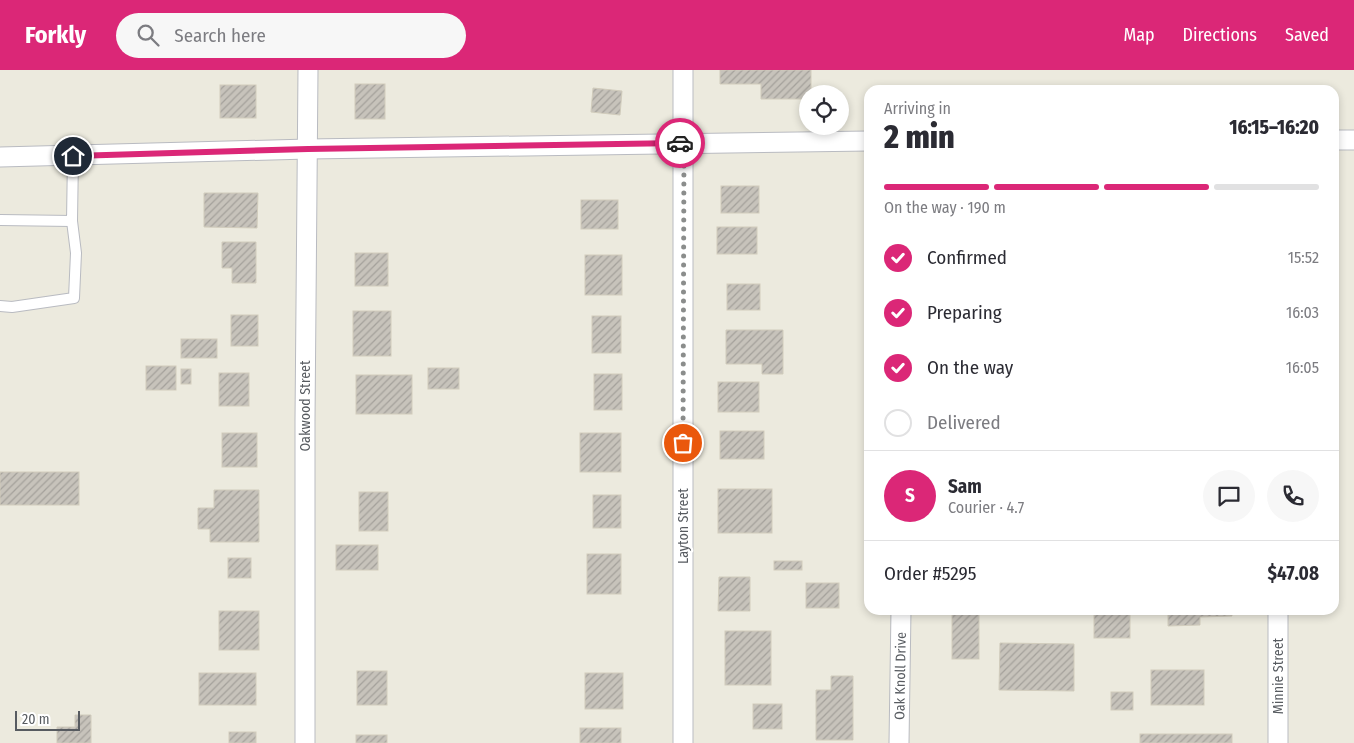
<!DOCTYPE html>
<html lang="en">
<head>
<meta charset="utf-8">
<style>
  body { margin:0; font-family:"Fira Sans Condensed",sans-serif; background:#f7f7f7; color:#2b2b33; height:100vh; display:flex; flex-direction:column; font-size:19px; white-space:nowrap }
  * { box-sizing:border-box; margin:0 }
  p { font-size:16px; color:#7c7c81 }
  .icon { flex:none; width:28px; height:28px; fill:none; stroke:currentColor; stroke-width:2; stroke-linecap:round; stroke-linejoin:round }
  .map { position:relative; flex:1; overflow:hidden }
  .sheet { position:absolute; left:864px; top:15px; width:475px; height:530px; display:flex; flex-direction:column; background:#fff; border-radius:15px; box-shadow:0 2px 8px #0003 }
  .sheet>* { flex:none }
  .tools { position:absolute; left:799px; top:15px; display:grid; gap:10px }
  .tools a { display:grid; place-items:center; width:50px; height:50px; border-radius:50%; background:#fff; box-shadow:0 2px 8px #0003; font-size:25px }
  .scale { position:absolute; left:15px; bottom:12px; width:65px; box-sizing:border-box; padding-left:5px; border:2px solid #575b60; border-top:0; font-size:14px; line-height:18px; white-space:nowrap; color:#575b60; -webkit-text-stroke:4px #fff; paint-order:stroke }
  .pin { position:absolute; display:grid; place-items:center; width:42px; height:42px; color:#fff; margin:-21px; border:2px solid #fff; border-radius:50%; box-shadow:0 1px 5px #0007 }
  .courier { position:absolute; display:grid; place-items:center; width:50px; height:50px; margin:-25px; border:4px solid #db2777; border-radius:50%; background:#fff; color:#222; box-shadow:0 1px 6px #0007 }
  .summary em { font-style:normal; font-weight:800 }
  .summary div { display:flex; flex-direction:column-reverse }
  .summary { display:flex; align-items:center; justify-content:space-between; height:85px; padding:0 20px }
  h1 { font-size:32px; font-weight:800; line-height:38px }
  .bar { display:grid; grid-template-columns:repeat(4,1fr); gap:8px 5px; align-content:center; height:60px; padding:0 20px }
  .bar i { height:6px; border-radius:4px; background:#e1e1e2 }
  .bar .active { background:#db2777 }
  .bar p { grid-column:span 4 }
  .line { display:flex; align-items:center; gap:12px; padding:0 20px; border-top:1px solid #e1e1e2 }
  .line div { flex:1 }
  .round { display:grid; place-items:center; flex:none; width:52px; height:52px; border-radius:26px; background:#f7f7f7 }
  ol { padding:0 20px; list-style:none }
  li { display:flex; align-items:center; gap:15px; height:55px }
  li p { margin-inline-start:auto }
  li .icon { padding:5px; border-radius:50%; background:#db2777; color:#fff; stroke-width:4 }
  li:last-child { color:#7c7c81 }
  li i { width:28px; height:28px; border:2px solid #e1e1e2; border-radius:50% }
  header { display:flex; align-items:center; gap:30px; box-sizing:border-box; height:70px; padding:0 25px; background:#db2777; color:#fff }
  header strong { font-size:24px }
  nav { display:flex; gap:28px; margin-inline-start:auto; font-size:18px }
  .search { width:350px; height:45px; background:#f7f7f7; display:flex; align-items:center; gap:12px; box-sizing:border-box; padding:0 18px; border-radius:28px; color:#7c7c81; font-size:19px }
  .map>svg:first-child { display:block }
  .building { fill:url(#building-hatch); stroke:#d1ccbc }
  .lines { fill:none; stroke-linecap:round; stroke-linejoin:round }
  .service-casing { stroke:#b9bbc1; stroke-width:12 }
  .minor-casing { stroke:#b9bbc1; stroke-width:21 }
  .service { stroke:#fff; stroke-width:10 }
  .minor { stroke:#fff; stroke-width:19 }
  .done { stroke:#8b8d8c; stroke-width:5; stroke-dasharray:0 9 }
  .route { stroke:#db2777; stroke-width:6 }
  .labels { text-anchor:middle; stroke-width:4.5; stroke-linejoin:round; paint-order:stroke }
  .street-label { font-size:14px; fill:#575b60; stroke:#fff }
</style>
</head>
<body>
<header>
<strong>Forkly</strong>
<div class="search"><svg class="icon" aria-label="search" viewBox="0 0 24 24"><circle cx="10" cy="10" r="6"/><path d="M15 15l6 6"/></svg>Search here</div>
<nav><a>Map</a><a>Directions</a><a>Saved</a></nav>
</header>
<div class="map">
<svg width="1354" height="673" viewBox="0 0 1354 673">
  <defs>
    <pattern id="building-hatch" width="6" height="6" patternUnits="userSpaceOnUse" patternTransform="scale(1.25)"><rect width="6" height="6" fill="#c7c3bb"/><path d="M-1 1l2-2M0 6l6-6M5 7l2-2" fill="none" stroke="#a4a19b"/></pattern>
  </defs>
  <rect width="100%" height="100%" fill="#eceade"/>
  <g class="building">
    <path d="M 720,0 L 811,0 L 811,24 L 808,24 L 808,29 L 761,29 L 761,14 L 720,14 Z"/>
    <rect x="355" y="14" width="30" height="35"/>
    <rect x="220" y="15" width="36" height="33"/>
    <path d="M 593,18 L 622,21 L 620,45 L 591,42 Z"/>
    <rect x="721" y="116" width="38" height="27"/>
    <path d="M 204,123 L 258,123 L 257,158 L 204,157 Z"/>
    <rect x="581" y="130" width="37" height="29"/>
    <rect x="717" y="157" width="40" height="27"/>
    <path d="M 222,172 L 256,172 L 256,213 L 232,213 L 232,198 L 222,198 Z"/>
    <rect x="355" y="183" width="33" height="33"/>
    <rect x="585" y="185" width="37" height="40"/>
    <rect x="727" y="214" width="33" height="26"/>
    <rect x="353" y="241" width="38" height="45"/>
    <rect x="231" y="245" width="27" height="31"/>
    <rect x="592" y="246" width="29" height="37"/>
    <path d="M 726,260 L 783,260 L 783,304 L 762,304 L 762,294 L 726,294 Z"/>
    <rect x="181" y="269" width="36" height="19"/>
    <rect x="146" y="296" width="30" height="24"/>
    <rect x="428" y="298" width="31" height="21"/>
    <rect x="181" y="299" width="10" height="15"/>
    <rect x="219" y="303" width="30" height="33"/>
    <rect x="594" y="304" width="28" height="36"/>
    <rect x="356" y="305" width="56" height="39"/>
    <rect x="718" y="312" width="41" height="30"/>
    <rect x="720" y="361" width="44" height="28"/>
    <rect x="222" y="363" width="35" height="34"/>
    <rect x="580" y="363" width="41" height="39"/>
    <rect x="0" y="402" width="79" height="33"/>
    <rect x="718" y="419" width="54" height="44"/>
    <path d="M 214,420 L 259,420 L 259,472 L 210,472 L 210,459 L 198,459 L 198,438 L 214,438 Z"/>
    <rect x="359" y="422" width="29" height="39"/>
    <rect x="593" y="425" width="28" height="33"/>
    <rect x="336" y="475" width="42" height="25"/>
    <rect x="587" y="484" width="34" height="40"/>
    <rect x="228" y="488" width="23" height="20"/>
    <rect x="774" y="491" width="28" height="9"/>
    <path d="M 719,507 L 750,507 L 750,541 L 718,541 Z"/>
    <rect x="806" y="513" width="33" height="25"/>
    <rect x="952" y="540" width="27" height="49"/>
    <rect x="1094" y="540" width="36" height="28"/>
    <path d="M 1168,540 L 1232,540 L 1232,546 L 1200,547 L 1200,555 L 1168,556 Z"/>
    <rect x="219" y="541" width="40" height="39"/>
    <rect x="725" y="561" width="46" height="54"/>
    <path d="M 1000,573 L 1074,574 L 1074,621 L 999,620 Z"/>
    <rect x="1151" y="600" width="53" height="35"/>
    <rect x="357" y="601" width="30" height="34"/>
    <rect x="199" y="603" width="57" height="32"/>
    <rect x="585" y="603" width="38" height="36"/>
    <path d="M 831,606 L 853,606 L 853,670 L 816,670 L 816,620 L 831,620 Z"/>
    <rect x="1111" y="622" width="22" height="18"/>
    <rect x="753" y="634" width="29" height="25"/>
    <path d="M 75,645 L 91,645 L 91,673 L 57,673 L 57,657 L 75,657 Z"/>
    <rect x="580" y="658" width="41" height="15"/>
    <rect x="229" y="662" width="27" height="11"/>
    <rect x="1140" y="664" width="92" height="9"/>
    <rect x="356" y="665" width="31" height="8"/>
  </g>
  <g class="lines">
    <defs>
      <g id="service">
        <path d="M 0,150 L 72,151 L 73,86"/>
        <path d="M 0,236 L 12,237 L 74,228 L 76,183 L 72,151"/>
      </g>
      <g id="minor">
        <path d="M 1334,70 L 1354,70"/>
        <path d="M 0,87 L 308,79 L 869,71"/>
        <path d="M 1278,540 L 1278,673"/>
        <path d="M 305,673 L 305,351 L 308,0"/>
        <path d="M 683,673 L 683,0"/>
        <path d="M 899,673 L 901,540"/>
      </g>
    </defs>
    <use href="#service" class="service-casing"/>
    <use href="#minor" class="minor-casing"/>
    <use href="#service" class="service"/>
    <use href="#minor" class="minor"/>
  </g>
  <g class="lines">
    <path class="done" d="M 680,73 L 684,73 L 683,373"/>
    <path class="route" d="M 73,86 L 308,79 L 680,73"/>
  </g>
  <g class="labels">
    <g class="street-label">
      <text transform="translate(305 336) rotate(-90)" y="5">Oakwood Street</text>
      <text transform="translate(683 456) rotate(-90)" y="5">Layton Street</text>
      <text transform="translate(900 606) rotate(-89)" y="5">Oak Knoll Drive</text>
      <text transform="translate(1278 606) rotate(-90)" y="5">Minnie Street</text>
    </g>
  </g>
</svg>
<div class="tools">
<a><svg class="icon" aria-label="locate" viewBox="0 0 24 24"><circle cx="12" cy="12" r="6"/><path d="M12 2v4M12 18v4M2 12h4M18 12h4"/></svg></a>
</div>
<div class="scale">20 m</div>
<div class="pin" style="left:683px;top:373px;background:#ea580c"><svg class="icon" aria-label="bag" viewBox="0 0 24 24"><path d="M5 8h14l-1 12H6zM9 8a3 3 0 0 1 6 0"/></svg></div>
<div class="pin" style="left:73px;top:86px;background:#1f2937"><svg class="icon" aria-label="home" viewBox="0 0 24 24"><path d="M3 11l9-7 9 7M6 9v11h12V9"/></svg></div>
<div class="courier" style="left:680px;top:73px"><svg class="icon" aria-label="car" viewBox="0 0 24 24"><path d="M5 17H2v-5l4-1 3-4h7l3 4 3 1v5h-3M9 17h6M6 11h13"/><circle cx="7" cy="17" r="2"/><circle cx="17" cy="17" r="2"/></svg></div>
<section class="sheet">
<div class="summary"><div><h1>2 min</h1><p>Arriving in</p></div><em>16:15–16:20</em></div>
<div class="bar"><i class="active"></i><i class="active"></i><i class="active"></i><i></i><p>On the way · 190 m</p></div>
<ol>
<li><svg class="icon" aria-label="check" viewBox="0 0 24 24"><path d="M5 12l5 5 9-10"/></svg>Confirmed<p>15:52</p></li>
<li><svg class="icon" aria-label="check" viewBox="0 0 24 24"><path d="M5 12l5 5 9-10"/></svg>Preparing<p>16:03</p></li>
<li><svg class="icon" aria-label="check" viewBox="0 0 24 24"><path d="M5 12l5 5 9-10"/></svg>On the way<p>16:05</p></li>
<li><i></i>Delivered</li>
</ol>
<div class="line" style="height:90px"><b class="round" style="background:#db2777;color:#fff">S</b><div><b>Sam</b><p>Courier · 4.7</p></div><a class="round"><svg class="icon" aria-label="chat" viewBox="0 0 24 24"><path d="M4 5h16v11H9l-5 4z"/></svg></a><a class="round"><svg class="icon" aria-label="phone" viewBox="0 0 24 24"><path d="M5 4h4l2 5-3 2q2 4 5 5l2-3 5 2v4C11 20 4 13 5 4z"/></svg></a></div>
<div class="line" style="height:65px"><div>Order #5295</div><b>$47.08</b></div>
</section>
</div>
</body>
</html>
